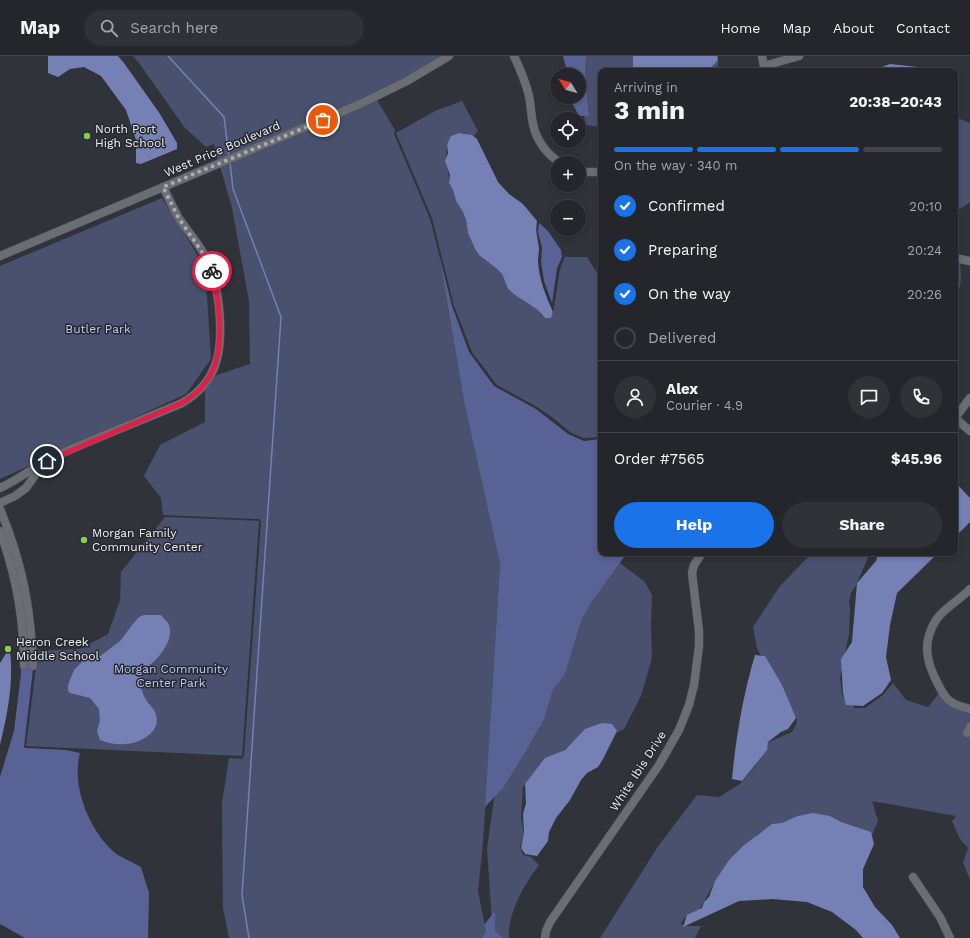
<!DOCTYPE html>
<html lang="en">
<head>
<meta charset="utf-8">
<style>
  body { margin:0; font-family:"Work Sans",sans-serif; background:#313238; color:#f1f3f6; height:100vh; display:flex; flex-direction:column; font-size:15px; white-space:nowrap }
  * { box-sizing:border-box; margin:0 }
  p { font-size:13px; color:#a3a5a9 }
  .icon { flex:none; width:22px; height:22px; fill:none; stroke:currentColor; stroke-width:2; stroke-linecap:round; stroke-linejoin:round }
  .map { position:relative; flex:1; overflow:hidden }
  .sheet { position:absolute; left:598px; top:12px; width:360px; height:488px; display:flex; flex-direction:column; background:#25262c; border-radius:8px; box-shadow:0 2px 6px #0003,0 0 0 1px #424348 }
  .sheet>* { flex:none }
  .needle { width:26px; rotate:307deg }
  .controls { position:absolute; left:550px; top:12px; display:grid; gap:8px }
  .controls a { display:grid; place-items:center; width:36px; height:36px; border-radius:50%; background:#25262c; box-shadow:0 2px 6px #0003,0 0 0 1px #424348; font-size:20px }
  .pin { position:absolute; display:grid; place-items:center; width:34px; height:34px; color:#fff; margin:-17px; border:2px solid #fff; border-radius:50%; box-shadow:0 1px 4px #0007 }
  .courier { position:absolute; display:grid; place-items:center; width:40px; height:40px; margin:-20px; border:3px solid #e11d48; border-radius:50%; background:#fff; color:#222; box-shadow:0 1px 5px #0007 }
  .head em { font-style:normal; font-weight:700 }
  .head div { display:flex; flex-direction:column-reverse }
  .head { display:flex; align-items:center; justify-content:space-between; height:68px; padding:0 16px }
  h1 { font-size:26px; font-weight:700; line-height:30px }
  .bar { display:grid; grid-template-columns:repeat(4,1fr); gap:6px 4px; align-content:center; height:48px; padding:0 16px }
  .bar i { height:5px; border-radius:3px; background:#424348 }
  .bar .on { background:#1a73e8 }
  .bar p { grid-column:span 4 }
  .line { display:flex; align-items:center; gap:10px; padding:0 16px; border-top:1px solid #424348 }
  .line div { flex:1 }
  .round { display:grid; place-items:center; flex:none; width:42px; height:42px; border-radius:21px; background:#313238 }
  ol { padding:0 16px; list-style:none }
  li { display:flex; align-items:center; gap:12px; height:44px }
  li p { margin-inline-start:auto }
  li .icon { padding:4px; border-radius:50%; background:#1a73e8; color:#fff; stroke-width:4 }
  li:last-child { color:#a3a5a9 }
  li i { width:22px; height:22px; border:2px solid #424348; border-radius:50% }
  .primary-button { display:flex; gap:8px; margin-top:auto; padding:8px 16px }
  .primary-button a { flex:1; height:46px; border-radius:24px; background:#1a73e8; color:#fff; font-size:16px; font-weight:700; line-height:46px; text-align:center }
  .primary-button a+a { background:#313238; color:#f1f3f6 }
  header { display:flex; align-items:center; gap:24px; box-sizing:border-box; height:56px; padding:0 20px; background:#25262c; border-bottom:1px solid #424348 }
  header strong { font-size:19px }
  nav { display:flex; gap:22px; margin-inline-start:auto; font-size:14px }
  .search { width:280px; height:36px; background:#313238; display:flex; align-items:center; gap:10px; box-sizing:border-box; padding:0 14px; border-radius:22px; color:#a3a5a9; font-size:15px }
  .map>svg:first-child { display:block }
  .green { fill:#4a516f }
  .forest { fill:#586295 }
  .water { fill:#7580b5 }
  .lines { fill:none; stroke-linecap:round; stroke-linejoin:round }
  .stream { stroke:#7580b5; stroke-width:1.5 }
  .minor-casing { stroke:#505158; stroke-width:9 }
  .minor { stroke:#6b6d75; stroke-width:8 }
  .done { stroke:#acadb3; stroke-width:4; stroke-dasharray:0 7.2 }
  .route { stroke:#e11d48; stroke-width:5 }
  .poi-dot { fill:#86cf4c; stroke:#272930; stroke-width:1.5 }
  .labels { text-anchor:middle; stroke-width:3; stroke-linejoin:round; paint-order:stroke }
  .poi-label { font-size:12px; fill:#eeeff4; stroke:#272930; text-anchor:start }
  .street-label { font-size:12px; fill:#eeeff4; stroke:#272930 }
  .park-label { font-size:12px; fill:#bdc8f7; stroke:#272930 }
</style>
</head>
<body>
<header>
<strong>Map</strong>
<div class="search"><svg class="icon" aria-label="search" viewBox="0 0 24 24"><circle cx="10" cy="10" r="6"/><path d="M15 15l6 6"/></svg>Search here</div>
<nav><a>Home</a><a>Map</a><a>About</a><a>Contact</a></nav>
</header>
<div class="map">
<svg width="970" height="882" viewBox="0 0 970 882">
  <rect width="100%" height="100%" fill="#31333a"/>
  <g class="green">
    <path d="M 133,0 L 441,0 L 421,14 L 359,45 L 218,104 L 214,88 L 206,91 L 185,72 L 139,7 Z"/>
    <path d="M 580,0 L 718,0 L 718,13 L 715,15 L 601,15 L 601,71 L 586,69 L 580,42 Z"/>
    <path d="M 377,44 L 395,74 L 394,78 L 430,163 L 439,198 L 464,346 L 500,508 L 483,787 L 478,835 L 486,875 L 482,882 L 229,882 L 223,852 L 222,747 L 229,702 L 242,703 L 244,700 L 261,466 L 259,463 L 163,459 L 161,442 L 144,420 L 160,389 L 205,366 L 205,333 L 214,320 L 250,308 L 249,245 L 232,152 L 220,110 Z"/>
    <path d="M 462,45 L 478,75 L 474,80 L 463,77 L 455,78 C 452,82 449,87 447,92 C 444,103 450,115 449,127 L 453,134 L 456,145 L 463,156 L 466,164 L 468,177 L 475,193 L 482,202 L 497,213 L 502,218 L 508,233 L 515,239 L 538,254 L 545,262 L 553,258 L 560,213 L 565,201 L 587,201 L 601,223 L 600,381 L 583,382 L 570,376 L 552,361 L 537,351 L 497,329 L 472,296 L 454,250 L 432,162 L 396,77 L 435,55 Z"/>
    <path d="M 955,61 L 970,67 L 970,146 L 960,153 L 955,154 Z"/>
    <path d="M 162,142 L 205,211 L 211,303 L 186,338 L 0,423 L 0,210 Z"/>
    <path d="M 955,207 L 960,208 C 962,223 961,230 955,244 Z"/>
    <path d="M 165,461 L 259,465 L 242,700 L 26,690 L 38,595 L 80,593 L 108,578 L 120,544 L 121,516 Z"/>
    <path d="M 812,497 L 870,497 L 856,529 L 851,537 L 849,546 L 850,553 L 849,578 L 840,622 L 842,639 L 848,647 L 854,650 L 854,652 L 865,652 L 883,639 L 893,627 L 906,644 L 928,651 L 941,635 L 948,643 L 970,653 L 970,824 L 963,806 L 968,792 L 960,783 L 952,765 L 956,760 L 872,745 L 878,765 L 871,781 L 836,764 L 798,762 L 770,771 L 759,777 L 729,805 L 717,822 L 697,858 C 688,859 685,859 681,868 L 684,870 L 701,870 L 695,882 L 600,882 L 659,789 L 697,739 L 719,741 L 740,728 L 755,710 L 762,699 L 763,691 L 769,686 L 792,676 L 796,669 L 797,663 L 767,612 L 757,592 L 753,571 L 780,530 Z"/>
    <path d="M 616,504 L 645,526 L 652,539 L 651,569 L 652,602 L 641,640 L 624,673 L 615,677 L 580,679 L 565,693 L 541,710 L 532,719 L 523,731 L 521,762 L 524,779 L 520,791 L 523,799 L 531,801 L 539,809 C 524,829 508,856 509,882 L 493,882 L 487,792 L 494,744 L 499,728 L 580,557 Z"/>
  </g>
  <g class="forest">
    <path d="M 563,0 L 586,0 L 585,11 L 588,54 L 589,60 L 579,60 L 572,47 L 571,41 L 579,41 L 579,19 L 568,19 Z"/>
    <path d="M 539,167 L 548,175 L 561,194 L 562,201 L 557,212 L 552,247 L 544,225 L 541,206 L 542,192 L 538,176 Z"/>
    <path d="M 439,198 L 452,250 L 469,296 L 494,330 L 536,353 L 568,378 L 584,385 L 601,383 L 601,497 L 627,497 L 592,545 L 582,562 L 564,620 L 553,633 L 544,663 L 527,693 L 503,732 L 485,751 L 500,508 L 464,346 Z"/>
    <path d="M 20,596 L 21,612 L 27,612 L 27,597 L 29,597 L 29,612 L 33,613 L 24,691 L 26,692 L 66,694 L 80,697 C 71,729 89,774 114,796 C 121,802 133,806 141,811 L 149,837 L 148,882 L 25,882 L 0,868 L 0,721 L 14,675 L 21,617 Z"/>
    <path d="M 495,855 L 495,875 L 503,882 L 482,882 L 486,875 L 484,869 Z"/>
  </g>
  <g class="water">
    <path d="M 48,0 L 118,0 L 124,7 L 160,58 L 177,87 L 177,93 L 141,108 L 136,107 L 136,84 L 126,54 L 101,20 L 84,11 L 70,13 L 58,21 L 48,17 Z"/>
    <path d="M 633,0 L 717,0 L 718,4 L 708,15 L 633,15 Z"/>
    <path d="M 890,8 L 918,11 L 927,15 L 871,15 Z"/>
    <path d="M 459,77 L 472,79 L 477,83 L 498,126 L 509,138 L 523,148 L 537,165 C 535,179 538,181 539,193 C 539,197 538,201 538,205 C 539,224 546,240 553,256 L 551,262 L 545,262 L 538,254 L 515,239 L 508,233 L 502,218 L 497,213 L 480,200 L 475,193 L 468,177 L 466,164 L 463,156 L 456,145 L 453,134 L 449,127 L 450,119 L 445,105 L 448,97 L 447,89 L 451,80 Z"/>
    <path d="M 955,426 L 970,442 L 970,466 L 955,481 Z"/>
    <path d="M 878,497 L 938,497 L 897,537 L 890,569 L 886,601 L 891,624 L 882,637 L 863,650 L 846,649 L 843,637 L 841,603 L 852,586 L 857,527 L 876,505 Z"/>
    <path d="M 144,559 L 161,559 C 163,562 168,566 169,569 C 175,586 155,607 142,615 C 141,624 140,633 145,642 C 147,646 151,650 154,654 C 162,669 152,679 139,685 C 126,690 112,689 100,684 L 97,675 L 100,664 L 99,653 L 90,642 L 70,637 L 68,635 L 68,629 L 74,614 L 85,603 L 99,601 L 120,585 L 133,568 L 139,561 Z"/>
    <path d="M 10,595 C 14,627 7,659 0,689 L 0,607 L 7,596 Z"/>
    <path d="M 755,599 L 765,600 L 782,629 L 796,662 L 788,673 L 781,676 L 768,686 L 767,694 L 742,725 L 732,723 C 736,681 743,639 755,599 Z"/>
    <path d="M 602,667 L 612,668 L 617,675 L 603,703 L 598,711 L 587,717 L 581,724 L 570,744 L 556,762 L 549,776 L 548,785 L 537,800 L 525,798 L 521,792 L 524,777 L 523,758 L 526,747 L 525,728 L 545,702 L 565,694 L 585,673 Z"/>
    <path d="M 813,757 L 830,760 L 841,766 L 871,776 L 874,788 L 863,813 L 863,831 L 875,851 L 892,869 L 900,882 L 863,882 L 856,874 L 832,856 L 807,846 L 773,843 L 739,845 L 683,871 L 687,859 L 702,852 L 704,846 L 709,841 L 715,825 L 729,804 L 743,790 L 772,768 L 782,767 L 798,760 Z"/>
  </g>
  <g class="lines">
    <g class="stream">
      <path d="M 168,0 L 224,61 L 229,101"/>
      <path d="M 230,106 L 233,133 L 281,261 L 242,839 L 249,882"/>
    </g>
    <defs>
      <g id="minor">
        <path d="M 514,0 C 520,13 526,26 529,40 C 531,49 531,59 533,68 C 536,84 547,99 561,107"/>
        <path d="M 762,0 L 765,15"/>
        <path d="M 764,10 L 799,0"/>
        <path d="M 579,115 L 588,116 L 601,116"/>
        <path d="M 0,200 L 360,48 L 407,25 L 449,0"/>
        <path d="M 955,202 L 970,205"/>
        <path d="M 955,362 L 970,342"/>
        <path d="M 955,362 L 970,375"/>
        <path d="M 0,432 C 20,423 36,409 56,400 C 98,381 140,365 182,347 C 220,325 223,291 219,251 C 217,236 215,221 209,207 C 201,190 188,176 178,161 C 173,151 168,141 163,131"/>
        <path d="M 0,447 L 15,440 L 26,432 L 43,408"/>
        <path d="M 0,453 C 22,506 31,552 33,610"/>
        <path d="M 0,475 C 16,519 24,563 24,609"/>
        <path d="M 970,533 C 960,544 945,551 936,564 C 922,586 926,606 938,628 C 941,634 944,641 950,645 C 956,650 963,651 970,653"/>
        <path d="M 967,677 L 970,671"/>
        <path d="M 913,821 L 940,861 L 950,882"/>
        <path d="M 545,882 L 546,875 L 550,866 L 659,709 L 679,674 L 689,649 L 694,629 L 699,590 L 699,575 L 692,517 L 694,509 L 702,497"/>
      </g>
    </defs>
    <use href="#minor" class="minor-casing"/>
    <use href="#minor" class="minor"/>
  </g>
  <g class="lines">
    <path class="done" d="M 212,215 L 206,202 L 178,161 L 163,131 L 323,64"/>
    <path class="route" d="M 47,405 L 182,347 C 217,327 222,296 219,258 C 218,244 216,229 212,215"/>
  </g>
  <g class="poi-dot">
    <circle cx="87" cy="80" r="4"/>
    <circle cx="84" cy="484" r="4"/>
    <circle cx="8" cy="593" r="4"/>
  </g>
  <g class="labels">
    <g class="poi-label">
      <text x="95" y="77">North Port<tspan x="95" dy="14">High School</tspan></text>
      <text x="92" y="481">Morgan Family<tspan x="92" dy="14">Community Center</tspan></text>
      <text x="16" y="590">Heron Creek<tspan x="16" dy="14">Middle School</tspan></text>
    </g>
    <g class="street-label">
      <text transform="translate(222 93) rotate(-23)" y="4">West Price Boulevard</text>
      <text transform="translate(638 715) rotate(-57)" y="4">White Ibis Drive</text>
    </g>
    <g class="park-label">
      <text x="98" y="277">Butler Park</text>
      <text x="171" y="617">Morgan Community<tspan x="171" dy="14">Center Park</tspan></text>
    </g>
  </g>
</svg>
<div class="controls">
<a><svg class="needle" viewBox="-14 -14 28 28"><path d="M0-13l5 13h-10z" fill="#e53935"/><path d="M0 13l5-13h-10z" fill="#a3a5a9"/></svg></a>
<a><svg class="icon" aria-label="locate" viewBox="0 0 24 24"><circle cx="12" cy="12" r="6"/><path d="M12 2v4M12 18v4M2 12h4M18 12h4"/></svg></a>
<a>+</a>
<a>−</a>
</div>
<div class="pin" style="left:323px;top:64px;background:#ea580c"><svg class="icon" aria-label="bag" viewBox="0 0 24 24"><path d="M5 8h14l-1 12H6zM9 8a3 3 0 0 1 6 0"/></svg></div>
<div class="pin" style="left:47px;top:405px;background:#1f2937"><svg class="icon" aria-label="home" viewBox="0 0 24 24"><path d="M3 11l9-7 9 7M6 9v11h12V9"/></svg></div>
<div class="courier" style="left:212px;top:215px"><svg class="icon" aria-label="bike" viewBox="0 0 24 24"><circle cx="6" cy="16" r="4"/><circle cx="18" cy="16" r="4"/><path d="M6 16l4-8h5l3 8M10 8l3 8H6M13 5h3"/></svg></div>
<section class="sheet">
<div class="head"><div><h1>3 min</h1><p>Arriving in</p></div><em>20:38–20:43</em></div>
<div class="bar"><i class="on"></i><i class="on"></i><i class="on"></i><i></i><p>On the way · 340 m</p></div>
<ol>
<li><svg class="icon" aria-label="check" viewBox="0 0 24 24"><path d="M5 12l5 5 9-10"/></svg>Confirmed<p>20:10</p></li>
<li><svg class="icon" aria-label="check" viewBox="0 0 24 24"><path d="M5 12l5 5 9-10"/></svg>Preparing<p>20:24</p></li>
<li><svg class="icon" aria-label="check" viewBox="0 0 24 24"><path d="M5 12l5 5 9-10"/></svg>On the way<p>20:26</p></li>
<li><i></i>Delivered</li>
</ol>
<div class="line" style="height:72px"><a class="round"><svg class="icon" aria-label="person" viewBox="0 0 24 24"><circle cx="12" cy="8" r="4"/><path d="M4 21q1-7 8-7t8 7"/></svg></a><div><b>Alex</b><p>Courier · 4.9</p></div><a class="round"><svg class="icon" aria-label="chat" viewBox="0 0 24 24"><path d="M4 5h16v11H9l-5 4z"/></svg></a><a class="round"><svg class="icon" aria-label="phone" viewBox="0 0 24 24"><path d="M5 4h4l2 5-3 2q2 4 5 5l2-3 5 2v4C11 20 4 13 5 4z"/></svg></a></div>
<div class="line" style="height:52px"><div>Order #7565</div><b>$45.96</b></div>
<div class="primary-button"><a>Help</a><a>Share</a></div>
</section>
</div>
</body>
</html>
